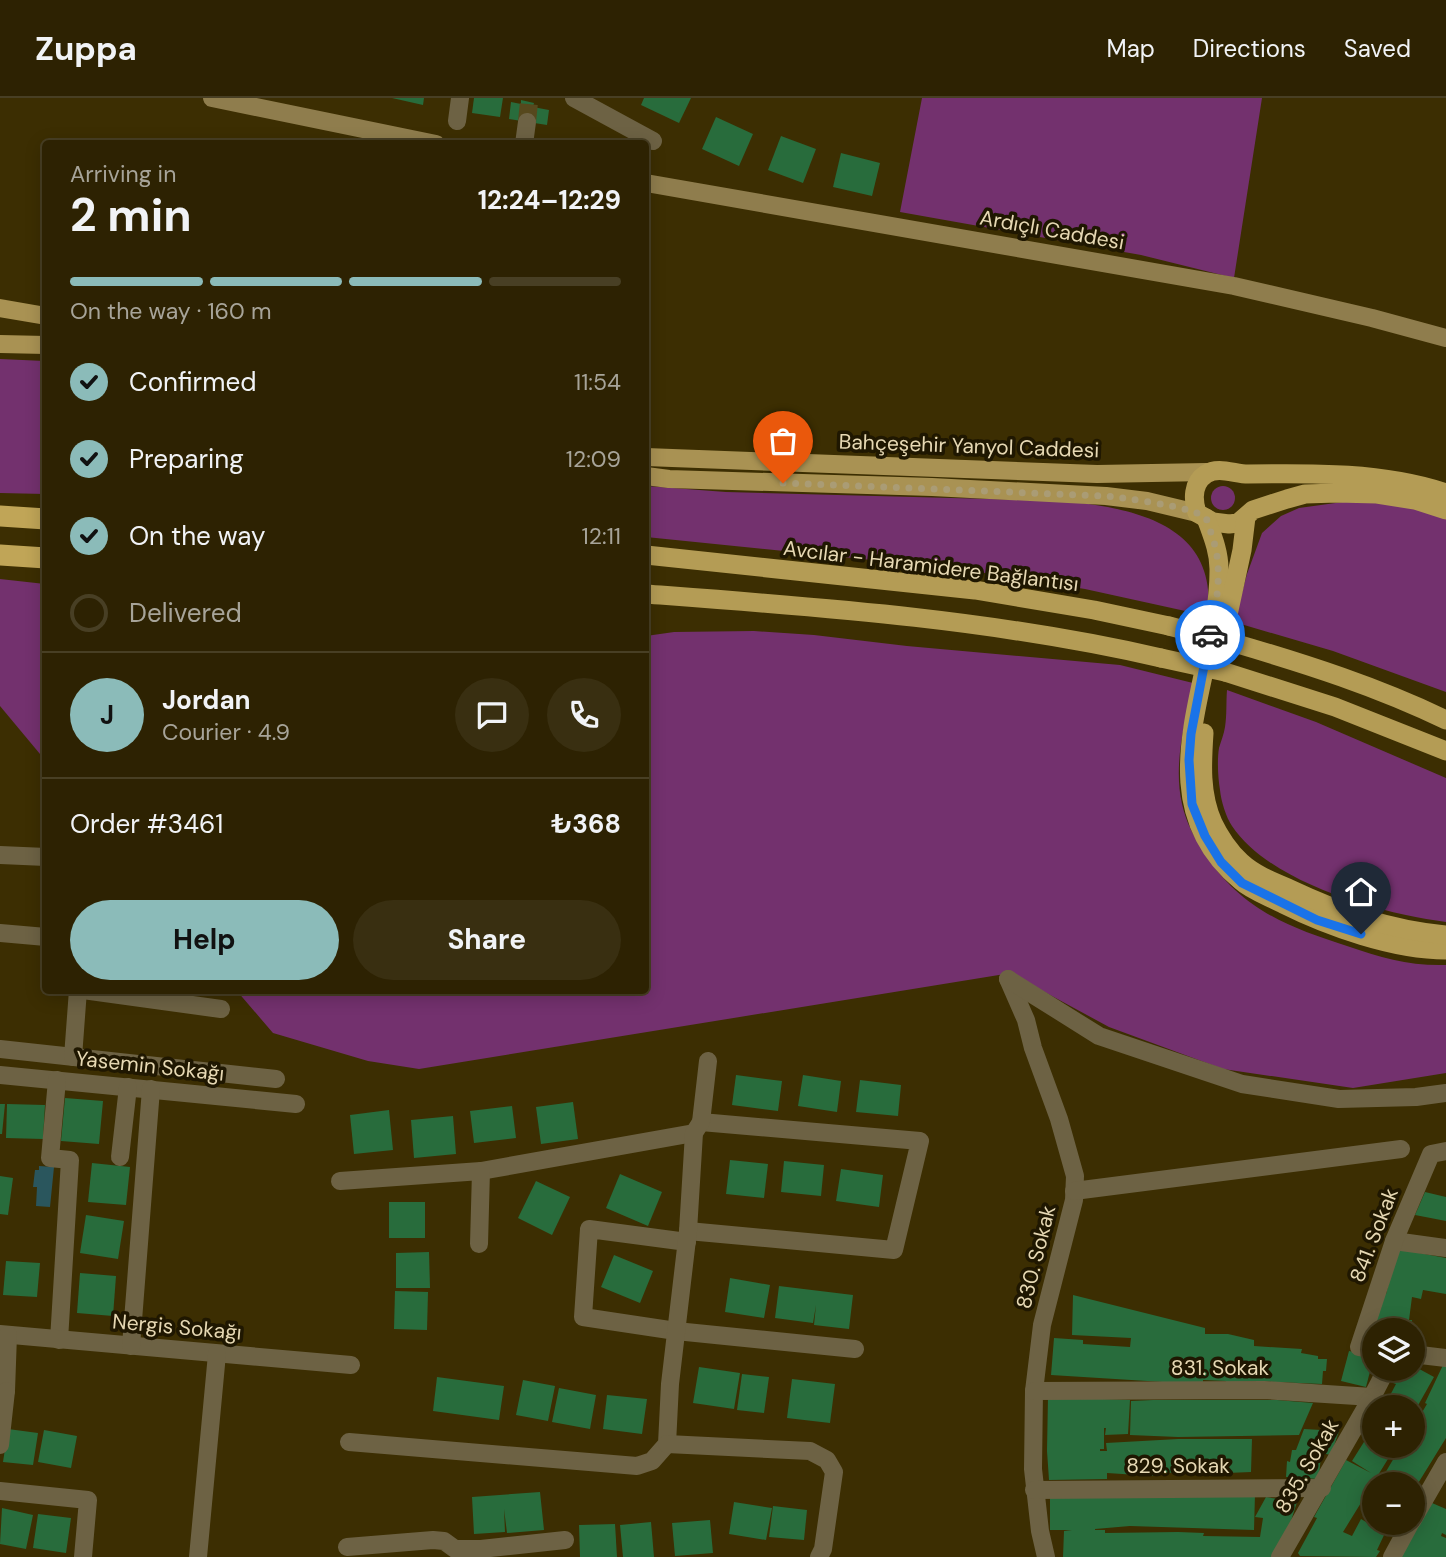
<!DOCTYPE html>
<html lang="en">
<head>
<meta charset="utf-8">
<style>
  body { margin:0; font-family:"DM Sans",sans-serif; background:#392f11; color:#f1f3f6; height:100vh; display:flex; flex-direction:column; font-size:26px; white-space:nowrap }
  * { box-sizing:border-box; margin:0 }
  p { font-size:23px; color:#a7a499 }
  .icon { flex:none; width:38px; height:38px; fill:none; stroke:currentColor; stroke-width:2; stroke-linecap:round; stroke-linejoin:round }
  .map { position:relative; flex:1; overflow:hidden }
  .panel { position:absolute; left:42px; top:42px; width:607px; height:854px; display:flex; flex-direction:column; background:#2d2202; border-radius:7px; box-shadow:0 4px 18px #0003,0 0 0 2px #483f24 }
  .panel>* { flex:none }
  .controls { position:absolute; left:1362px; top:1220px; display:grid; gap:14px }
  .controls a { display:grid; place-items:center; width:63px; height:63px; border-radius:50%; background:#2d2202; box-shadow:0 4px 18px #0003,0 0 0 2px #483f24; font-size:35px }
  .pin { position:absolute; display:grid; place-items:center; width:60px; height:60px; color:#fff; margin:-72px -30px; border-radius:50% 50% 50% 0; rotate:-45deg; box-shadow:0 0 7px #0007 }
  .pin .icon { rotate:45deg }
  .courier { position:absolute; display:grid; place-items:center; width:70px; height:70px; margin:-35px; border:5px solid #1a73e8; border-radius:50%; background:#fff; color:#222; box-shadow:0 2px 9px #0007 }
  .headline em { font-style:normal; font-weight:700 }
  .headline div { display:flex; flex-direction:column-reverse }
  .headline { display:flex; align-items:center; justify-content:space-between; height:119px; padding:0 28px }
  h1 { font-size:46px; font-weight:700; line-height:52px }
  .bar { display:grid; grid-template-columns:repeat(4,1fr); gap:10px 7px; align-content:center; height:84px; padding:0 28px }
  .bar i { height:9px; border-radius:5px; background:#483f24 }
  .bar .active { background:#8bbbb9 }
  .bar p { grid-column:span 4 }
  .line { display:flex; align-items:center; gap:18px; padding:0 28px; border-top:2px solid #483f24 }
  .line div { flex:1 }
  .round { display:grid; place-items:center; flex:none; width:74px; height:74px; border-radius:37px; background:#392f11 }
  ol { padding:0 28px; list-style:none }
  li { display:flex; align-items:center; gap:21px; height:77px }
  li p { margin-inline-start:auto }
  li .icon { padding:7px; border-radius:50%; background:#8bbbb9; color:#111; stroke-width:4 }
  li:last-child { color:#a7a499 }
  li i { width:38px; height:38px; border:4px solid #483f24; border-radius:50% }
  .cta { display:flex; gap:14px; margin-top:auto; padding:14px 28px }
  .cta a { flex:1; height:80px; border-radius:42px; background:#8bbbb9; color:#111; font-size:28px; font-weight:700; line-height:80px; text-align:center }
  .cta a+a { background:#392f11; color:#f1f3f6 }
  header { display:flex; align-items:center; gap:42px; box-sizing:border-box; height:98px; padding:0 35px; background:#2d2202; border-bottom:2px solid #483f24 }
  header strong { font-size:33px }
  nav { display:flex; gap:38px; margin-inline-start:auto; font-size:24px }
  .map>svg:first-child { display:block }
  .green { fill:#73316e }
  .water { fill:#2a565d }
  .building { fill:#286c3c }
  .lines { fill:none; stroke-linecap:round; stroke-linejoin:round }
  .minor-tunnel { stroke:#56481d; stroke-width:18; stroke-dasharray:18 9; stroke-linecap:butt }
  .minor { stroke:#6d6244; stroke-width:18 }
  .secondary { stroke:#8f7d4d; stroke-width:18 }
  .primary { stroke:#a99253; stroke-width:18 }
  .trunk { stroke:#b49c55; stroke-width:19 }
  .motorway { stroke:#c0a557; stroke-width:21 }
  .trunk-bridge { stroke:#b49c55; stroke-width:19 }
  .done { stroke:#aa9c75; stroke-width:7; stroke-dasharray:0 12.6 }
  .route { stroke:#1a73e8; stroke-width:9 }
  .labels { text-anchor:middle; stroke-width:7; stroke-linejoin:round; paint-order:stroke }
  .street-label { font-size:21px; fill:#e6d8b3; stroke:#1f1701 }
</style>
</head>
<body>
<header>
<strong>Zuppa</strong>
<nav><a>Map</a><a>Directions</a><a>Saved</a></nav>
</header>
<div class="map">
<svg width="1446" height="1459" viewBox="0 0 1446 1459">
  <rect width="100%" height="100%" fill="#3c2e02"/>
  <g class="green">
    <path d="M 922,0 L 1262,0 L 1234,180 L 1141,157 L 900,114 Z"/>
    <path d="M 0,261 L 45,263 L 45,396 L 0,395 Z"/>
    <circle cx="1223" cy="400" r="12"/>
    <path d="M 646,388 L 726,394 L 1066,403 C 1137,411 1218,427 1208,518 L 1085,491 L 960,471 L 646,439 Z"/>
    <path d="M 1350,403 L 1402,407 L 1446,420 L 1446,594 L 1333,553 L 1234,524 L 1247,476 L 1262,435 L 1281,418 L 1299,410 Z"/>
    <path d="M 0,481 L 45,486 L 45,662 L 0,608 Z"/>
    <path d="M 754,533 L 814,537 L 907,548 L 1120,567 L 1193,585 C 1185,625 1173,665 1182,706 C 1186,724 1194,739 1204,754 C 1239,810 1287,829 1347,848 C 1382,860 1409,868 1446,867 L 1446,975 L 1353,990 L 1223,971 L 1109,929 L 1039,891 L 1005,876 L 419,971 L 368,963 L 273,935 L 237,893 L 646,892 L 646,538 L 674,534 Z"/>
    <path d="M 1227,592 L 1316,624 L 1446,680 L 1446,824 C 1381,816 1270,785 1232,728 C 1226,719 1221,703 1220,692 C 1218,680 1217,662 1219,650 C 1221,643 1224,636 1225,629 C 1227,617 1226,604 1227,592 Z"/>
  </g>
  <path class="water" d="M 39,1068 L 54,1069 L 50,1109 L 36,1108 L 37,1089 L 33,1089 L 35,1072 L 39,1072 Z"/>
  <g class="building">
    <path d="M 392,0 L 424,0 L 423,7 Z"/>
    <path d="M 474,0 L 503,0 L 500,19 L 472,15 Z"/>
    <path d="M 644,0 L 691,0 L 679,25 L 641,7 Z"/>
    <path d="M 521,2 L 534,5 L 533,9 L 549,12 L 547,27 L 509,21 L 511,4 L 521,6 Z"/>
    <path d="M 716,19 L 753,36 L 739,68 L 702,51 Z"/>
    <path d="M 781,38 L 816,51 L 803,85 L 768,72 Z"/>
    <path d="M 841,55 L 880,65 L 872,98 L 833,89 Z"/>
    <path d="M 736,977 L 782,983 L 778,1013 L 732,1007 Z"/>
    <path d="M 803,977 L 841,983 L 837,1014 L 798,1008 Z"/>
    <path d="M 860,982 L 901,987 L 898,1018 L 856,1014 Z"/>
    <path d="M 65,1000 L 103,1003 L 99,1046 L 61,1043 Z"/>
    <path d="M 573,1004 L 578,1041 L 541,1046 L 536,1009 Z"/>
    <path d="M 0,1006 L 5,1006 L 2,1036 L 0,1036 Z"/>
    <path d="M 7,1006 L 45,1007 L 43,1041 L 6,1040 Z"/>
    <path d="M 512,1008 L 516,1040 L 474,1045 L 470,1013 Z"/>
    <path d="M 389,1012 L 393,1052 L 354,1056 L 350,1017 Z"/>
    <path d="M 453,1018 L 456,1056 L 414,1060 L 411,1022 Z"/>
    <path d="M 730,1062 L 768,1066 L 764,1100 L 726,1096 Z"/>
    <path d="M 784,1063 L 824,1067 L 821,1098 L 781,1094 Z"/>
    <path d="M 92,1065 L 130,1069 L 126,1107 L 88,1104 Z"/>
    <path d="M 841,1071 L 883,1077 L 879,1109 L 836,1103 Z"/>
    <path d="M 620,1076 L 662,1094 L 648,1128 L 606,1110 Z"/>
    <path d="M 0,1078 L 13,1080 L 8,1117 L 0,1116 Z"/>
    <path d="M 536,1083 L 570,1099 L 552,1137 L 518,1120 Z"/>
    <path d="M 1425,1094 L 1446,1099 L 1446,1123 L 1415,1117 Z"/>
    <rect x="389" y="1104" width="36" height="36"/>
    <path d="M 86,1117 L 124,1123 L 118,1161 L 80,1155 Z"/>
    <path d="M 1398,1151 L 1446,1160 L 1446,1196 L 1423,1192 L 1421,1201 L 1412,1199 L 1409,1222 L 1412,1222 L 1410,1232 L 1374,1232 L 1374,1240 L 1368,1239 L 1381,1195 L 1386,1196 Z"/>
    <path d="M 429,1154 L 430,1190 L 396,1190 L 396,1155 Z"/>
    <path d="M 614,1157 L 653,1173 L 640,1205 L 601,1189 Z"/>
    <path d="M 6,1163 L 40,1165 L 37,1199 L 3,1197 Z"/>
    <path d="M 80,1175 L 116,1178 L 113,1218 L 77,1215 Z"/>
    <path d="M 730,1180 L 770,1187 L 764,1220 L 725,1214 Z"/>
    <path d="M 779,1188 L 853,1197 L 849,1231 L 814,1227 L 816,1207 L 813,1225 L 775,1220 Z"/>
    <path d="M 395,1193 L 428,1194 L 427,1232 L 394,1231 Z"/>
    <path d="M 1073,1197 L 1205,1230 L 1205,1236 L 1228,1236 L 1254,1242 L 1254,1248 L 1302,1251 L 1301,1255 L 1318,1258 L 1318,1261 L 1327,1261 L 1326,1273 L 1323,1273 L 1322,1286 L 1253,1283 L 1226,1285 L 1226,1283 L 1203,1282 L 1203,1284 L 1179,1285 L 1051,1277 L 1054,1240 L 1083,1242 L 1083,1246 L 1130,1249 L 1131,1240 L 1072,1237 Z"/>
    <path d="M 1349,1253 L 1374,1258 L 1366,1289 L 1341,1283 Z"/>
    <path d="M 1412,1267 L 1434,1279 L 1412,1318 L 1412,1309 L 1384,1309 L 1396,1286 L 1393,1285 L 1402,1270 L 1412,1270 Z"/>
    <path d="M 1443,1267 L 1446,1267 L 1446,1340 L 1412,1395 L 1412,1386 L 1382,1386 L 1383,1383 L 1381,1382 L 1401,1348 L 1412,1348 L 1412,1331 L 1427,1306 L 1425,1305 Z"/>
    <path d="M 699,1269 L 740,1275 L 734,1311 L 693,1305 Z"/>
    <path d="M 742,1276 L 769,1279 L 764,1315 L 737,1312 Z"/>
    <path d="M 437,1279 L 504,1288 L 499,1322 L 433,1313 Z"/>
    <path d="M 792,1281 L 835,1286 L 830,1325 L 787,1320 Z"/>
    <path d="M 523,1282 L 555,1288 L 548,1323 L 516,1317 Z"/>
    <path d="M 559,1290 L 596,1297 L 590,1331 L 552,1324 Z"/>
    <path d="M 607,1297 L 647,1301 L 642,1336 L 603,1331 Z"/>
    <path d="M 1048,1299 L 1130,1302 L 1128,1336 L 1105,1337 L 1106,1330 L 1104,1330 L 1104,1351 L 1100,1351 L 1100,1353 L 1107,1353 L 1106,1345 L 1178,1341 L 1252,1341 L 1251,1374 L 1204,1376 L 1153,1374 L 1153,1378 L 1107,1375 L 1107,1381 L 1049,1382 L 1047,1353 Z"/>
    <path d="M 1153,1302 L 1277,1302 L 1313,1305 L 1299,1337 L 1178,1339 L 1130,1337 L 1131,1303 Z"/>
    <path d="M 1374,1328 L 1374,1348 L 1396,1348 L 1343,1434 L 1352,1438 L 1361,1421 L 1385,1435 L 1377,1452 L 1380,1453 L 1376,1459 L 1300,1458 L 1298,1455 L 1317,1420 L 1314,1419 L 1346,1362 L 1371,1375 L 1352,1363 Z"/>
    <path d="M 8,1331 L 38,1335 L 33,1367 L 3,1364 Z"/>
    <path d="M 1304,1331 L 1339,1333 L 1331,1357 L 1321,1355 L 1319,1381 L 1286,1379 L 1287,1363 L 1290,1364 L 1292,1352 L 1296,1352 Z"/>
    <path d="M 44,1332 L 77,1338 L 71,1370 L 38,1364 Z"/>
    <path d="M 540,1394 L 544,1432 L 507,1435 L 504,1411 L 505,1434 L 474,1436 L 472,1399 Z"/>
    <path d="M 1255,1396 L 1254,1432 L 1130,1428 L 1095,1431 L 1095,1432 L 1105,1432 L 1105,1435 L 1178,1434 L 1204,1435 L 1203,1438 L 1260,1439 L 1263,1420 L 1255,1419 L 1266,1399 L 1297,1404 L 1291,1423 L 1271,1459 L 1063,1459 L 1064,1433 L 1072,1432 L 1050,1432 L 1050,1398 Z"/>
    <path d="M 734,1404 L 772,1410 L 766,1442 L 729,1436 Z"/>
    <path d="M 1432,1405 L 1446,1411 L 1446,1437 L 1442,1435 L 1441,1438 L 1446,1440 L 1446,1459 L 1399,1459 Z"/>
    <path d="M 773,1408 L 807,1412 L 804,1442 L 769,1439 Z"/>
    <path d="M 2,1410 L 33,1417 L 26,1451 L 0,1446 Z"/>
    <path d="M 38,1416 L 71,1420 L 66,1455 L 33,1450 Z"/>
    <path d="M 710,1422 L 713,1455 L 675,1458 L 672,1425 Z"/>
    <path d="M 651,1424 L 654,1459 L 623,1459 L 620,1427 Z"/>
    <path d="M 615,1426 L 617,1459 L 580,1459 L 579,1427 Z"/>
  </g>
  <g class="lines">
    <path class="minor-tunnel" d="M 527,24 L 529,4"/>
    <g class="minor">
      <path d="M 574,0 L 653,43"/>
      <path d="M 457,23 L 460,0"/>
      <path d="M 524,46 L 527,24"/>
      <path d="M 0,757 L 46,759"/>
      <path d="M 0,835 L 46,839"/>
      <path d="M 1008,881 L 1026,922 L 1033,950 L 1059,1021 L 1075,1078 L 1074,1102 L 1042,1227 L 1034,1293 L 1033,1371 L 1040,1433 L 1046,1459"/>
      <path d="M 1008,881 L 1099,938 L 1242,986 L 1339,1001 L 1416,999 L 1446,995"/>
      <path d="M 83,892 L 221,911"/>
      <path d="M 0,951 L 276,981"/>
      <path d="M 73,959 L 78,892"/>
      <path d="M 0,977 L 296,1006"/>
      <path d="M 57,982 L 50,1060 L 70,1062 L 59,1242"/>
      <path d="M 120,1059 L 128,989"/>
      <path d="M 481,1073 L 694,1035"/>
      <path d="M 340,1083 L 481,1073 L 479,1146"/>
      <path d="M 1074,1093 L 1401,1051"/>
      <path d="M 688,1133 L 894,1152 L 920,1043 L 701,1024"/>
      <path d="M 1394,1143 L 1446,1150"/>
      <path d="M 687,1144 L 589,1131 L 583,1219 L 676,1233 L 855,1251"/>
      <path d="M 0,1236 L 351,1267"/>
      <path d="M 131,1248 L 151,991"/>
      <path d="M 1374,1251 L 1359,1249 L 1394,1143 L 1431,1056 L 1446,1053"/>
      <path d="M 1412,1256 L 1446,1260"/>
      <path d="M 1034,1293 L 1264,1292 L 1372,1299 L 1387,1270"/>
      <path d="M 0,1297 L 6,1293 L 8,1237"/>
      <path d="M 349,1344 L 637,1368 L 652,1363 L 667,1346 L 670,1286 L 688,1133 L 694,1035 L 701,1024 L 708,963"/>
      <path d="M 667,1346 L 810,1353 L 827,1362 L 834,1374 L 823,1451 L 819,1459"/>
      <path d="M 0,1347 L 6,1293"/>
      <path d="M 1034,1392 L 1322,1390"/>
      <path d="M 0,1393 L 88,1402 L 83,1459"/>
      <path d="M 1412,1423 L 1446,1364"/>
      <path d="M 347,1449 L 433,1442 L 444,1443 L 455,1451 L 481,1451 L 565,1442"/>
      <path d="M 198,1459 L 217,1256"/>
      <path d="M 1280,1459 L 1372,1299"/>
      <path d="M 1392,1459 L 1411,1424"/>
    </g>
    <g class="secondary">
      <path d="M 212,0 L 436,46"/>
      <path d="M 646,85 L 1234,188 L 1372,220 L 1446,240"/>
    </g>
    <g class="primary">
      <path d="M 0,210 L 46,218"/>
      <path d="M 0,246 L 46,247"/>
      <path d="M 646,359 L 1097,376 L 1207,374"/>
      <path d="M 646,378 L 669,381 L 932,389 L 1106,398 L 1147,403 L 1197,415"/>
    </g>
    <g class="trunk">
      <path d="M 1446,395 C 1384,374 1313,375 1248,376 C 1235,376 1218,368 1206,376 C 1192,385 1193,402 1197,415 L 1213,424 L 1229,426 L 1238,425 L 1253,412 L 1287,401 L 1305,396 L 1337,395 L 1377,396 L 1415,402 L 1446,412"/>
      <path d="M 1206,420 C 1212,437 1219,453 1219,471 C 1220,577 1139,698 1241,783 C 1252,793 1270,799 1283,806 C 1329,829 1394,852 1446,852"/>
      <path d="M 646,457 L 975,492 L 1094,512 L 1169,528"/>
      <path d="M 646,496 C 818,509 992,521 1161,560"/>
      <path d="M 1223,540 L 1242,452 L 1246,419"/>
      <path d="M 1234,545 C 1306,566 1378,589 1446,622"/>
      <path d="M 1225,574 L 1335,609 L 1446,653"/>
      <path d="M 1204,635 C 1202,665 1200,696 1213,725 C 1219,738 1230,754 1241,764 C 1254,776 1271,783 1288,790 C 1339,814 1389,832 1446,837"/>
    </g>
    <g class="motorway">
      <path d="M 0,418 L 46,421"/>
      <path d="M 0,457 L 46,460"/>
    </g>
    <g class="trunk-bridge">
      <path d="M 1169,528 L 1234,545"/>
      <path d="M 1161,560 L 1225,574"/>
    </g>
  </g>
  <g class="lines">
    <path class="done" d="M 783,385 L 1106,398 C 1123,400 1196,409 1206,420 C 1208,424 1210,431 1211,435 C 1224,469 1217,502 1210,537"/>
    <path class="route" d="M 1210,537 L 1191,636 L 1189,662 L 1192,706 L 1205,738 L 1221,764 L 1242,785 L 1317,822 L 1361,836"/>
  </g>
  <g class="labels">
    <g class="street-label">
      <text transform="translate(1052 132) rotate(10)" y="7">Ardıçlı Caddesi</text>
      <text transform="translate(969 348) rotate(2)" y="7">Bahçeşehir Yanyol Caddesi</text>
      <text transform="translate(931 468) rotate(7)" y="7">Avcılar - Haramidere Bağlantısı</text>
      <text transform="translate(150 968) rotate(6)" y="7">Yasemin Sokağı</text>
      <text transform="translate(1374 1137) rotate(-69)" y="7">841. Sokak</text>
      <text transform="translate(1036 1159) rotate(-76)" y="7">830. Sokak</text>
      <text transform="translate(177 1229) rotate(5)" y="7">Nergis Sokağı</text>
      <text x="1220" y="1277">831. Sokak</text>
      <text x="1178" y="1375">829. Sokak</text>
      <text transform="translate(1307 1368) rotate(-60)" y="7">835. Sokak</text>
    </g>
  </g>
</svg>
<div class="controls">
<a><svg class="icon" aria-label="layers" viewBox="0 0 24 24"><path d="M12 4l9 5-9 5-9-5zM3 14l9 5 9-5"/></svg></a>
<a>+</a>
<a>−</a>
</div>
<div class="pin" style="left:783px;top:385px;background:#ea580c"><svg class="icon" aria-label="bag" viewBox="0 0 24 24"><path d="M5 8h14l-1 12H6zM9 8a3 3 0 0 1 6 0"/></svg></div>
<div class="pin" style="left:1361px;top:836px;background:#1f2937"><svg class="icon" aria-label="home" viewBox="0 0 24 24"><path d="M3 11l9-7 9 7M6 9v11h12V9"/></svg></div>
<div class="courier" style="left:1210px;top:537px"><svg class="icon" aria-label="car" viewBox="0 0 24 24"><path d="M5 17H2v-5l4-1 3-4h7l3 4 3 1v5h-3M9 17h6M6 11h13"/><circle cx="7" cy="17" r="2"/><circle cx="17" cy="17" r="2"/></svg></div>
<section class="panel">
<div class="headline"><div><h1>2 min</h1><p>Arriving in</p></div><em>12:24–12:29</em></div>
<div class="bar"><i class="active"></i><i class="active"></i><i class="active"></i><i></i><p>On the way · 160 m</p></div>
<ol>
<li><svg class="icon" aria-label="check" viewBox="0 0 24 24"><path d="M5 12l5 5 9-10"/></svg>Confirmed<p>11:54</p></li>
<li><svg class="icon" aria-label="check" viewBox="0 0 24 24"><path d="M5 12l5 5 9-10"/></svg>Preparing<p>12:09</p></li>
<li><svg class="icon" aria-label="check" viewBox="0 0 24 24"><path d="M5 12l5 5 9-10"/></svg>On the way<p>12:11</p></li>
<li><i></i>Delivered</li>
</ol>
<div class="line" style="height:126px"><b class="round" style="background:#8bbbb9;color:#111">J</b><div><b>Jordan</b><p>Courier · 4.9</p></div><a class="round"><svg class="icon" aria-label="chat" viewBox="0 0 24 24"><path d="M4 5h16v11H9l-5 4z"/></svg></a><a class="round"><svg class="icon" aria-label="phone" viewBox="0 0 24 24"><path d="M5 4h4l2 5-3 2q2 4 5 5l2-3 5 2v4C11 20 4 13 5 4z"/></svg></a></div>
<div class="line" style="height:91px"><div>Order #3461</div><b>₺368</b></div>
<div class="cta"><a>Help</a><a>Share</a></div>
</section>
</div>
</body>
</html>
